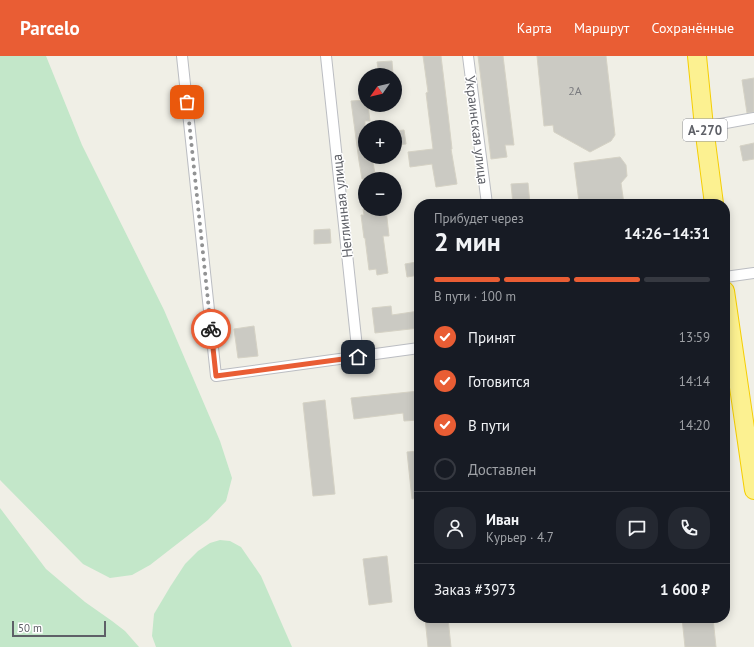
<!DOCTYPE html>
<html lang="ru">
<head>
<meta charset="utf-8">
<style>
  body { margin:0; font-family:"PT Sans",sans-serif; background:#242831; color:#f1f3f6; height:100vh; display:flex; flex-direction:column; font-size:15px; white-space:nowrap }
  * { box-sizing:border-box; margin:0 }
  p { font-size:13px; color:#9ea1a6 }
  .icon { flex:none; width:22px; height:22px; fill:none; stroke:currentColor; stroke-width:2; stroke-linecap:round; stroke-linejoin:round }
  .map { position:relative; flex:1; overflow:hidden }
  .sheet { position:absolute; left:414px; top:143px; width:316px; height:424px; display:flex; flex-direction:column; background:#171b24; border-radius:16px; box-shadow:0 2px 10px #0003 }
  .sheet>* { flex:none }
  .needle { width:26px; rotate:236deg }
  .controls { position:absolute; left:358px; top:12px; display:grid; gap:8px }
  .controls a { display:grid; place-items:center; width:44px; height:44px; border-radius:50%; background:#171b24; box-shadow:0 2px 10px #0003; font-size:20px }
  .scale { position:absolute; left:12px; bottom:10px; width:94px; box-sizing:border-box; padding-left:4px; border:2px solid #5e6067; border-top:0; font-size:11px; line-height:14px; white-space:nowrap; color:#5e6067; -webkit-text-stroke:3px #fff; paint-order:stroke }
  .pin { position:absolute; display:grid; place-items:center; width:34px; height:34px; color:#fff; margin:-17px; border-radius:8px; box-shadow:0 2px 6px #0006 }
  .courier { position:absolute; display:grid; place-items:center; width:40px; height:40px; margin:-20px; border:3px solid #e95d34; border-radius:50%; background:#fff; color:#222; box-shadow:0 1px 5px #0007 }
  .overview em { font-style:normal; font-weight:600 }
  .overview div { display:flex; flex-direction:column-reverse }
  .overview { display:flex; align-items:center; justify-content:space-between; height:68px; padding:0 20px }
  h1 { font-size:26px; font-weight:600; line-height:30px }
  .bar { display:grid; grid-template-columns:repeat(4,1fr); gap:6px 4px; align-content:center; height:48px; padding:0 20px }
  .bar i { height:5px; border-radius:3px; background:#363941 }
  .bar .current { background:#e95d34 }
  .bar p { grid-column:span 4 }
  .line { display:flex; align-items:center; gap:10px; padding:0 20px; border-top:1px solid #363941 }
  .line div { flex:1 }
  .round { display:grid; place-items:center; flex:none; width:42px; height:42px; border-radius:16px; background:#242831 }
  ol { padding:0 20px; list-style:none }
  li { display:flex; align-items:center; gap:12px; height:44px }
  li p { margin-inline-start:auto }
  li .icon { padding:4px; border-radius:50%; background:#e95d34; color:#fff; stroke-width:4 }
  li:last-child { color:#9ea1a6 }
  li i { width:22px; height:22px; border:2px solid #363941; border-radius:50% }
  header { display:flex; align-items:center; gap:24px; box-sizing:border-box; height:56px; padding:0 20px; background:#e95d34; color:#fff }
  header strong { font-size:19px }
  nav { display:flex; gap:22px; margin-inline-start:auto; font-size:14px }
  .map>svg:first-child { display:block }
  .green { fill:#c3e7c9 }
  .building { fill:#cbcac3; stroke:#d5d2c5 }
  .lines { fill:none; stroke-linecap:round; stroke-linejoin:round }
  .street-casing { stroke:#bbbdc2; stroke-width:12 }
  .highway-casing { stroke:#f5ce02; stroke-width:20 }
  .street { stroke:#fff; stroke-width:10 }
  .highway { stroke:#fcf191; stroke-width:18 }
  .done { stroke:#919293; stroke-width:4; stroke-dasharray:0 7.2 }
  .route { stroke:#e95d34; stroke-width:5 }
  .labels { text-anchor:middle; stroke-width:3; stroke-linejoin:round; paint-order:stroke }
  .number-label { font-size:12px; fill:#797a7e }
  .shield { fill:#fff; stroke:#8e9095; stroke-width:1 }
  .shield-label { font-size:13px; font-weight:bold; fill:#5e6067 }
  .street-label { font-size:14px; fill:#5e6067; stroke:#fff }
</style>
</head>
<body>
<header>
<strong>Parcelo</strong>
<nav><a>Карта</a><a>Маршрут</a><a>Сохранённые</a></nav>
</header>
<div class="map">
<svg width="754" height="591" viewBox="0 0 754 591">
  <rect width="100%" height="100%" fill="#f0efe6"/>
  <g class="green">
    <path d="M 0,0 L 46,0 L 82,89 L 164,254 L 220,385 L 232,422 L 226,445 L 208,464 L 150,509 L 132,519 L 110,522 L 83,508 L 0,424 Z"/>
    <path d="M 0,452 L 46,513 L 85,546 L 112,565 L 125,575 L 139,591 L 0,591 Z"/>
    <path d="M 220,484 L 230,485 L 241,491 L 261,520 L 292,591 L 156,591 L 152,580 L 154,558 L 170,531 L 185,508 L 198,495 L 210,487 Z"/>
  </g>
  <g class="building">
    <path d="M 423,0 L 441,0 L 448,58 L 452,93 L 451,93 L 457,128 L 436,131 L 432,108 L 410,111 L 408,96 L 433,93 L 426,37 L 428,36 Z"/>
    <path d="M 478,0 L 503,0 L 514,89 L 505,89 L 507,101 L 491,103 Z"/>
    <path d="M 537,0 L 606,0 L 615,79 L 611,85 L 590,96 L 554,76 L 553,69 L 544,70 Z"/>
    <path d="M 392,5 L 393,19 L 379,19 L 377,6 Z"/>
    <path d="M 754,22 L 754,56 L 747,57 L 742,24 Z"/>
    <path d="M 365,44 L 365,49 L 368,49 L 370,65 L 365,65 L 365,101 L 372,101 L 376,123 L 362,123 L 359,105 L 351,45 Z"/>
    <path d="M 404,74 L 406,88 L 395,89 L 395,75 Z"/>
    <path d="M 754,87 L 754,103 L 743,105 L 740,90 Z"/>
    <path d="M 620,101 L 626,109 L 627,120 L 621,127 L 624,148 L 594,148 L 594,144 L 579,146 L 574,107 Z"/>
    <path d="M 528,127 L 530,148 L 513,148 L 511,128 Z"/>
    <path d="M 363,153 L 386,153 L 389,180 L 383,180 L 388,217 L 377,219 L 376,213 L 369,214 L 365,182 L 364,182 L 361,159 L 364,159 Z"/>
    <path d="M 330,173 L 331,187 L 314,188 L 314,174 Z"/>
    <path d="M 417,206 L 419,219 L 407,221 L 405,208 Z"/>
    <path d="M 391,250 L 392,259 L 419,255 L 419,272 L 375,277 L 372,252 Z"/>
    <path d="M 254,270 L 258,300 L 238,302 L 234,273 Z"/>
    <path d="M 419,335 L 419,364 L 404,365 L 403,357 L 354,363 L 351,342 Z"/>
    <path d="M 325,344 L 335,438 L 313,440 L 303,347 Z"/>
    <path d="M 419,395 L 419,442 L 412,443 L 407,396 Z"/>
    <path d="M 387,500 L 392,546 L 369,549 L 363,503 Z"/>
    <path d="M 425,562 L 448,562 L 451,591 L 428,591 Z"/>
    <path d="M 682,562 L 713,562 L 716,591 L 685,591 Z"/>
  </g>
  <g class="lines">
    <defs>
      <g id="street">
        <path d="M 182,0 L 216,320 L 419,292"/>
        <path d="M 326,0 L 358,301"/>
        <path d="M 468,0 L 487,148"/>
        <path d="M 704,71 L 754,62"/>
        <path d="M 725,221 L 754,217"/>
      </g>
      <g id="highway">
        <path d="M 697,0 L 704,71 L 714,148"/>
        <path d="M 725,235 L 754,434"/>
      </g>
    </defs>
    <use href="#street" class="street-casing"/>
    <use href="#highway" class="highway-casing"/>
    <use href="#street" class="street"/>
    <use href="#highway" class="highway"/>
  </g>
  <g class="lines">
    <path class="done" d="M 187,46 L 211,273"/>
    <path class="route" d="M 211,273 L 216,320 L 358,301"/>
  </g>
  <g class="labels">
    <g class="number-label">
      <text x="575" y="39">2А</text>
    </g>
    <rect class="shield" x="683" y="63" width="44" height="22" rx="3"/>
    <g class="shield-label">
      <text x="705" y="79">А-270</text>
    </g>
    <g class="street-label">
      <text transform="translate(477 74) rotate(83)" y="5">Украинская улица</text>
      <text transform="translate(342 150) rotate(-96)" y="5">Неглинная улица</text>
    </g>
  </g>
</svg>
<div class="controls">
<a><svg class="needle" viewBox="-14 -14 28 28"><path d="M0-13l5 13h-10z" fill="#e53935"/><path d="M0 13l5-13h-10z" fill="#9ea1a6"/></svg></a>
<a>+</a>
<a>−</a>
</div>
<div class="scale">50 m</div>
<div class="pin" style="left:187px;top:46px;background:#ea580c"><svg class="icon" aria-label="bag" viewBox="0 0 24 24"><path d="M5 8h14l-1 12H6zM9 8a3 3 0 0 1 6 0"/></svg></div>
<div class="pin" style="left:358px;top:301px;background:#1f2937"><svg class="icon" aria-label="home" viewBox="0 0 24 24"><path d="M3 11l9-7 9 7M6 9v11h12V9"/></svg></div>
<div class="courier" style="left:211px;top:273px"><svg class="icon" aria-label="bike" viewBox="0 0 24 24"><circle cx="6" cy="16" r="4"/><circle cx="18" cy="16" r="4"/><path d="M6 16l4-8h5l3 8M10 8l3 8H6M13 5h3"/></svg></div>
<section class="sheet">
<div class="overview"><div><h1>2 мин</h1><p>Прибудет через</p></div><em>14:26–14:31</em></div>
<div class="bar"><i class="current"></i><i class="current"></i><i class="current"></i><i></i><p>В пути · 100 m</p></div>
<ol>
<li><svg class="icon" aria-label="check" viewBox="0 0 24 24"><path d="M5 12l5 5 9-10"/></svg>Принят<p>13:59</p></li>
<li><svg class="icon" aria-label="check" viewBox="0 0 24 24"><path d="M5 12l5 5 9-10"/></svg>Готовится<p>14:14</p></li>
<li><svg class="icon" aria-label="check" viewBox="0 0 24 24"><path d="M5 12l5 5 9-10"/></svg>В пути<p>14:20</p></li>
<li><i></i>Доставлен</li>
</ol>
<div class="line" style="height:72px"><a class="round"><svg class="icon" aria-label="person" viewBox="0 0 24 24"><circle cx="12" cy="8" r="4"/><path d="M4 21q1-7 8-7t8 7"/></svg></a><div><b>Иван</b><p>Курьер · 4.7</p></div><a class="round"><svg class="icon" aria-label="chat" viewBox="0 0 24 24"><path d="M4 5h16v11H9l-5 4z"/></svg></a><a class="round"><svg class="icon" aria-label="phone" viewBox="0 0 24 24"><path d="M5 4h4l2 5-3 2q2 4 5 5l2-3 5 2v4C11 20 4 13 5 4z"/></svg></a></div>
<div class="line" style="height:52px"><div>Заказ #3973</div><b>1 600 ₽</b></div>
</section>
</div>
</body>
</html>
